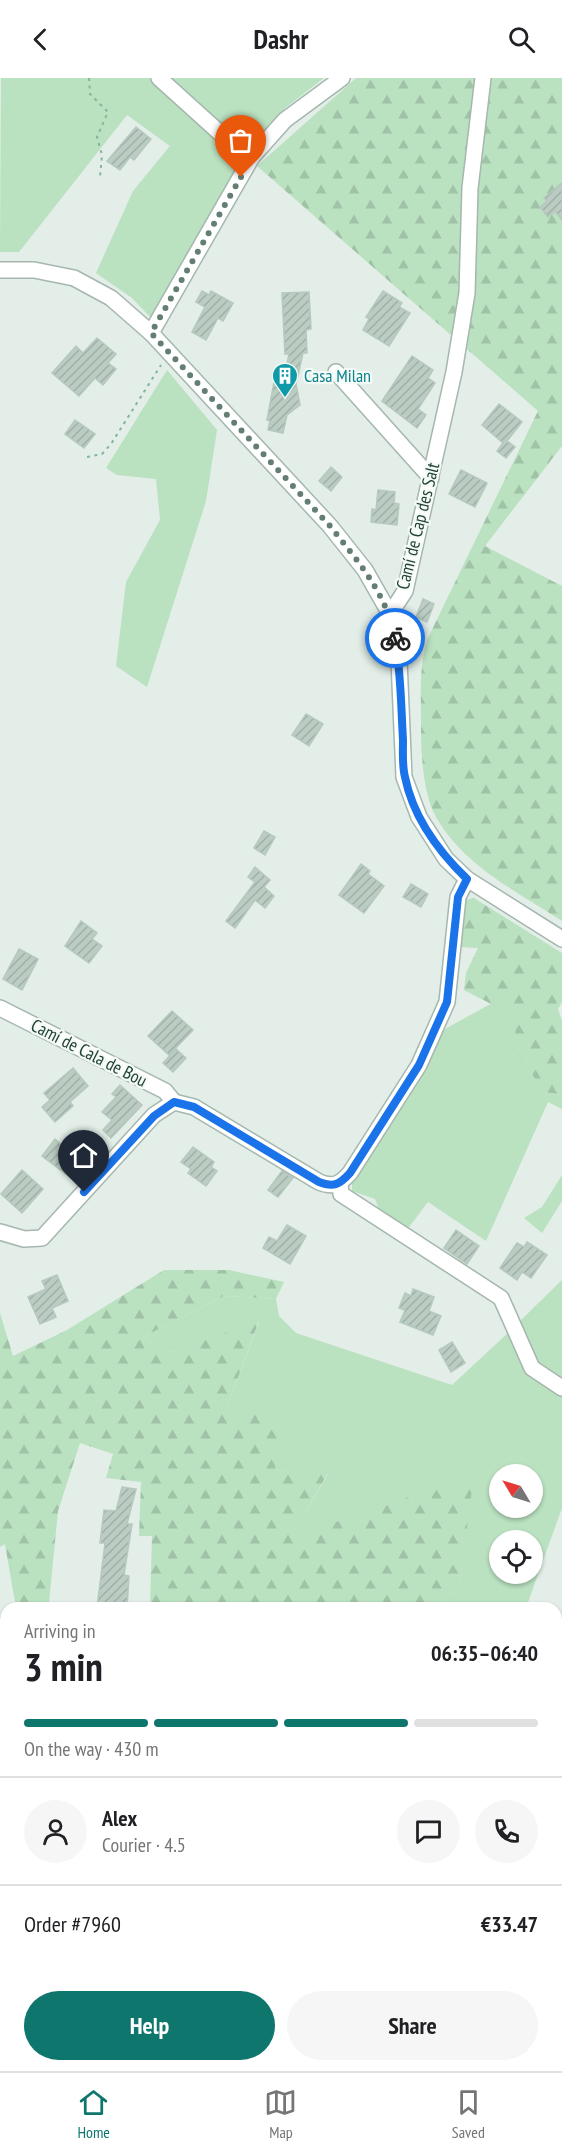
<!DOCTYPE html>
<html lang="en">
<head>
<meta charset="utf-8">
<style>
  body { margin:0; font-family:"PT Sans Narrow",sans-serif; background:#f6f6f6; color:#202124; height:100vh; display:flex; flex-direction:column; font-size:22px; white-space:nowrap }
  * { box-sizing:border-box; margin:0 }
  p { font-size:20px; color:#757577 }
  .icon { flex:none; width:33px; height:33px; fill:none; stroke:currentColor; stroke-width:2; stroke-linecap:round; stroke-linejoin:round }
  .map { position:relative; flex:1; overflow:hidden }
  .panel { position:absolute; left:0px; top:1524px; width:562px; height:470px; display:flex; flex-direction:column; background:#fff; border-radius:18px 18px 0 0; box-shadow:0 2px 4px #0004 }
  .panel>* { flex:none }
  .needle { width:39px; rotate:308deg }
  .tools { position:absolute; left:489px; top:1386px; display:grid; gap:12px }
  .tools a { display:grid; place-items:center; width:54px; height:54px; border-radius:50%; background:#fff; box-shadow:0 2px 4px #0004; font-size:30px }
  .pin { position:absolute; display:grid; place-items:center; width:51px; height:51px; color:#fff; margin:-62px -26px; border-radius:50% 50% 50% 0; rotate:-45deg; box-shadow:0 0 6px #0007 }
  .pin .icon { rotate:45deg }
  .courier { position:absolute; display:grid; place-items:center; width:60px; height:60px; margin:-30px; border:4px solid #1a73e8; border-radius:50%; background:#fff; color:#222; box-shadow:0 2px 8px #0007 }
  .head em { font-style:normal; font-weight:700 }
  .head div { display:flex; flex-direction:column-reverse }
  .head { display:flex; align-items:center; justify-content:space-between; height:102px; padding:0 24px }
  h1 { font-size:39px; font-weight:700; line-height:45px }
  .bar { display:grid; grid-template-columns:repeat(4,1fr); gap:9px 6px; align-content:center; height:72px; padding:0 24px }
  .bar i { height:8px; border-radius:4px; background:#e0e0e0 }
  .bar .selected { background:#0f766e }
  .bar p { grid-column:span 4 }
  .line { display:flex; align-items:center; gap:15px; padding:0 24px; border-top:2px solid #e0e0e0 }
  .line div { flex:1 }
  .round { display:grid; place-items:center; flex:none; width:63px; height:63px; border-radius:32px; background:#f6f6f6 }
  .action { display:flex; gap:12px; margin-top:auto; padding:12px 24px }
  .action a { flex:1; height:69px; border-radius:36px; background:#0f766e; color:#fff; font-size:24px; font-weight:700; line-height:69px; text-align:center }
  .action a+a { background:#f6f6f6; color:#202124 }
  header { display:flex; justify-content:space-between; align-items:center; height:78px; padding:0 24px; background:#fff; font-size:27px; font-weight:700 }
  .tabs { display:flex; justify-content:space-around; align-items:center; height:84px; border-top:2px solid #e0e0e0; background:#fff; font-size:16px; color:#757577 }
  .tabs a { display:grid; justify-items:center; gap:3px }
  .tabs .selected { color:#0f766e }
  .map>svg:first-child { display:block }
  .green { fill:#bae1c0; fill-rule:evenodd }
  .forest { fill:url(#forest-firs) }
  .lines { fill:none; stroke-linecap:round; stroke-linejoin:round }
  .stream { stroke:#86d6d8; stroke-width:4.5 }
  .building { fill:url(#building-hatch); stroke:#b5c9be; stroke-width:1.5 }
  .minor-casing { stroke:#a5b7ae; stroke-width:18 }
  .path { stroke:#81b59e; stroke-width:2; stroke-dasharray:3 4.5; stroke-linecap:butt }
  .minor { stroke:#fff; stroke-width:15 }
  .done { stroke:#657e73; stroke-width:6; stroke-dasharray:0 10.8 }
  .route { stroke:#1a73e8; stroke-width:8 }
  .labels { text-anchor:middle; stroke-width:4.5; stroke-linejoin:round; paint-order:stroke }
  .culture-label { font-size:18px; fill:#0d838f; stroke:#f4faf6; text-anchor:start }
  .street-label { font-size:18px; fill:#214234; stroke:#f4faf6 }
</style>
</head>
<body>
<header><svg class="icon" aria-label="back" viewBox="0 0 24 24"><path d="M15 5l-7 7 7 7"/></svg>Dashr<svg class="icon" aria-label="search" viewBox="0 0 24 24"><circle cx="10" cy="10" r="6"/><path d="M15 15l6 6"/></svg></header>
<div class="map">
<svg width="562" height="1993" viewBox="0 0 562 1993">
  <defs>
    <pattern id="forest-firs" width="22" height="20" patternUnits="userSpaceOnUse" patternTransform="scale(1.5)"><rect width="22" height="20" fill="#bae1c0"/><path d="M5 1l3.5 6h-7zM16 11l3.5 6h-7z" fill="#a0c2a6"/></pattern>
    <pattern id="building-hatch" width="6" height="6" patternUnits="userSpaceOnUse" patternTransform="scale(1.5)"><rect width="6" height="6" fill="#bbccc3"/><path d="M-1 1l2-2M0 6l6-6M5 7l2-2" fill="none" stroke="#a0b0a8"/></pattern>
  </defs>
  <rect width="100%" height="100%" fill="#e3eee8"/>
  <g class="green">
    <path d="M 1,0 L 152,0 L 234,75 L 239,87 L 153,242 L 132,220 L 96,195 L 133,113 L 170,68 L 127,37 L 19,174 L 0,174 Z"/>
    <path d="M 166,0 L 324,0 L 285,30 L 258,63 L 248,66 L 226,53 Z"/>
    <path d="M 167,292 L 217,352 L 206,423 L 147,609 L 116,588 L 126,504 L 160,442 L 156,401 L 117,397 L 106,390 Z"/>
    <path d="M 492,925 L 518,940 L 544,1014 L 562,1017 L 562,1031 L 548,1024 L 486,1163 L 428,1124 L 406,1153 L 382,1139 L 375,1121 L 352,1113 L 352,1105 L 371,1068 L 445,951 Z"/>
    <path d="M 562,1097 L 562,1123 L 542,1155 L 524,1140 L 542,1129 Z"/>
    <path d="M 562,1202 L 562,1301 L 539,1284 L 519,1244 Z"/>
    <path d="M 224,1218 L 276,1221 L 279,1238 L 296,1255 L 452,1307 L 509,1254 L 527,1290 L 562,1318 L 562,1430 L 526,1530 L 433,1530 L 459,1510 L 471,1412 L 429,1412 L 289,1461 L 328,1396 L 275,1392 L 227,1329 L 259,1244 L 172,1274 L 143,1259 ZM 500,1396 L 532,1396 L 532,1430 L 500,1430 ZM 500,1462 L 532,1462 L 532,1496 L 500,1496 Z"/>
    <path d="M 0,1903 L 6,1903 L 6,1943 L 0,1944 Z"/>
    <path d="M 358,1988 L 494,1988 L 501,1993 L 407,1993 L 405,1990 Z"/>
  </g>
  <g class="forest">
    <path d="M 356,0 L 562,0 L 562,368 L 485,468 L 562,508 L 562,843 C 516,813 464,788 436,739 C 422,714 421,671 421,644 C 421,616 419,589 427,562 L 538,333 L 257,88 Z"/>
    <path d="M 474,820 L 562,875 L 562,924 L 558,931 L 562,943 L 562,1017 L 544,1014 L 513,968 L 518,940 L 464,912 L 466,895 L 478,870 L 459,869 L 465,822 Z"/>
    <path d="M 164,1192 L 229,1192 L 284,1204 L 276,1221 L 224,1218 L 143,1259 L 172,1274 L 259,1243 L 227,1329 L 282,1342 L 275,1392 L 328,1395 L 290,1460 L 429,1412 L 472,1411 L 459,1510 L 433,1530 L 150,1530 L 152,1458 L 139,1458 L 141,1404 L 106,1400 L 113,1376 L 80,1365 L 58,1433 L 49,1525 L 54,1530 L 16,1530 L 5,1466 L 0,1469 L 0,1235 L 13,1278 L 67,1252 Z"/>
    <path d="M 6,1959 L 6,1988 L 147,1988 L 122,1993 L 53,1993 L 39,1989 L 24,1993 L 0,1993 L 0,1962 Z"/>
  </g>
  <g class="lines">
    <g class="stream">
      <path d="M 0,1974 L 6,1971"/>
      <path d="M 461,1988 L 474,1993"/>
    </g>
  </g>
  <g class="building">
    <path d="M 136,49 L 151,61 L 134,82 L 130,79 L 120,92 L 107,83 Z"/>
    <path d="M 562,105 L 562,142 L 555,133 L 548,139 L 540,129 L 547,123 L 544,120 Z"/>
    <path d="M 202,213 L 209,217 L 211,213 L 233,225 L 223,243 L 218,240 L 206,262 L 192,254 L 205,229 L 196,224 Z"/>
    <path d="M 383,213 L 402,225 L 399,229 L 410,235 L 389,268 L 363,252 L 369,241 L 366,239 Z"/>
    <path d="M 309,214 L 311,251 L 306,252 L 307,275 L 303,275 L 296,306 L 300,327 L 287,337 L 283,355 L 268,352 L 270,343 L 267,342 L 275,299 L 284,301 L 289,276 L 285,276 L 282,215 Z"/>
    <path d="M 97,260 L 116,276 L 108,285 L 116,291 L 103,307 L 95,300 L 79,318 L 52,295 L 76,268 L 83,275 Z"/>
    <path d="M 412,278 L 433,292 L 428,300 L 435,305 L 418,331 L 426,337 L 417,350 L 382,323 Z"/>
    <path d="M 499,326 L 522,344 L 507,363 L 515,369 L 506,380 L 497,373 L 503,365 L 482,347 Z"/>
    <path d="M 75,342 L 95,356 L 84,370 L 65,356 Z"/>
    <path d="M 331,389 L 342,399 L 331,413 L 319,403 Z"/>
    <path d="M 461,392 L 487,405 L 475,429 L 449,416 Z"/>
    <path d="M 378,412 L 395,414 L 394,425 L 399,426 L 397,447 L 371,444 L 372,431 L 376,432 Z"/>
    <path d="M 423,521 L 434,526 L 427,544 L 416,539 Z"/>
    <path d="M 306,636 L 323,646 L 309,668 L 292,657 Z"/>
    <path d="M 264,753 L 275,759 L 265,777 L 254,770 Z"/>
    <path d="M 361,786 L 370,793 L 368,796 L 384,808 L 364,835 L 339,817 Z"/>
    <path d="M 255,789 L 270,802 L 264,809 L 274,818 L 265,830 L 255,822 L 235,850 L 226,843 L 255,804 L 248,799 Z"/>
    <path d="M 411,806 L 428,816 L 421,829 L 403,819 Z"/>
    <path d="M 81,843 L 97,855 L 92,861 L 102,868 L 89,885 L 65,868 Z"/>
    <path d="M 19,871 L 38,881 L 22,912 L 3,901 Z"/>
    <path d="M 172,933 L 193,952 L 169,977 L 148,958 Z"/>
    <path d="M 176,971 L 186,980 L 173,994 L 163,985 Z"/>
    <path d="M 73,990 L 88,1008 L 70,1024 L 73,1028 L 55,1044 L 42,1029 L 50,1022 L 44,1015 Z"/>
    <path d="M 120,1007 L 142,1027 L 111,1060 L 103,1052 L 112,1042 L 102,1034 L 116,1019 L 112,1016 Z"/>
    <path d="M 55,1061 L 85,1088 L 74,1102 L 42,1078 Z"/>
    <path d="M 193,1069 L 214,1084 L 211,1089 L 217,1093 L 206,1108 L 188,1095 L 191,1091 L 181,1084 Z"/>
    <path d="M 22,1092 L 43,1111 L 22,1135 L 1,1116 Z"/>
    <path d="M 282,1093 L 293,1100 L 278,1119 L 268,1112 Z"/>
    <path d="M 287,1147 L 306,1158 L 290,1186 L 263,1170 L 269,1159 L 277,1163 Z"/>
    <path d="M 456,1152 L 479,1168 L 467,1186 L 444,1170 Z"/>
    <path d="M 527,1164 L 547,1177 L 531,1200 L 522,1194 L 517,1202 L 500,1190 L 517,1165 L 524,1169 Z"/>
    <path d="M 57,1197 L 68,1223 L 52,1230 L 56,1239 L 40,1246 L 28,1219 L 46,1211 L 42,1203 Z"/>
    <path d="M 413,1211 L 434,1219 L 429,1233 L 441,1238 L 433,1257 L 400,1244 L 405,1232 L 399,1230 L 405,1215 L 411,1218 Z"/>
    <path d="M 452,1264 L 465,1285 L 451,1294 L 439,1272 Z"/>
    <path d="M 122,1409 L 136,1411 L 127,1446 L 132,1446 L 124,1497 L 129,1498 L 127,1530 L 97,1530 L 105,1465 L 100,1465 L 104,1432 L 116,1433 Z"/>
  </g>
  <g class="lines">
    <defs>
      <g id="minor">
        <path d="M 159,0 L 221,56 L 252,79"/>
        <path d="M 0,192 L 34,192 L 74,200 L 111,220 L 151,255 L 330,448 L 365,492 L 390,536 L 399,582 L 404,699 L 419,739 L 446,781 L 467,801 L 562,861"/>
        <path d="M 151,255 L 252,79 L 285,42 L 342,0"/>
        <path d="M 336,294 L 431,400"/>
        <path d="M 390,536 L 405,513 L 454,294 L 467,215 L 470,110 L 483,0"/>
        <path d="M 0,930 L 165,1013 L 174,1024"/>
        <path d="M 340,1106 L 341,1116 L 501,1220 L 532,1290 L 562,1310"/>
        <path d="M 0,1154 L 24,1161 L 42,1160 L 154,1037 L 174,1024 L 194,1029 L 319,1104 C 334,1110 340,1106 350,1095 L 419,987 L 447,924 L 458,819 L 467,801"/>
        <path d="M 0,1548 L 6,1549"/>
      </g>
    </defs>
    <use href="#minor" class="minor-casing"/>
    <g class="path">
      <path d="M 89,0 L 90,16 L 108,34 L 97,59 L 102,77 L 100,99"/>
      <path d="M 87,379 L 102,376 L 111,366 L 161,287"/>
      <path d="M 556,1802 L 562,1806"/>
      <path d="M 556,1914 L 562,1915"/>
      <path d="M 0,1953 L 6,1951"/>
    </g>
    <use href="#minor" class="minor"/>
  </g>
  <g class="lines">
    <path class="done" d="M 241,99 L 151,255 L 330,448 C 357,482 387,516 395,560"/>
    <path class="route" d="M 84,1114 L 154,1038 L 174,1024 L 194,1029 L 319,1104 C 334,1110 340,1106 350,1095 L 419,987 L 447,924 L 458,819 L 467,801 C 438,773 413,739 405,699 C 402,688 403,674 403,662 C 401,628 401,594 395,560"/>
  </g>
  <defs>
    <symbol id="building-pin" viewBox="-11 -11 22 30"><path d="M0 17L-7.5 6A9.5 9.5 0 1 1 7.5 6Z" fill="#0f9aa8" stroke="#f4faf6"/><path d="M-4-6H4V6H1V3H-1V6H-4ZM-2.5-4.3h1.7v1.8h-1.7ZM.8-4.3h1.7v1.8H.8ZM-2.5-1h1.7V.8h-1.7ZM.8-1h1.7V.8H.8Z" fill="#fff"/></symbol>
  </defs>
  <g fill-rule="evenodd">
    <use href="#building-pin" x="270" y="283" width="30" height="40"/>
  </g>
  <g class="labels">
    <g class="culture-label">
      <text x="304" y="304">Casa Milan</text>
    </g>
    <g class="street-label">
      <text transform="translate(418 448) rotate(-76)" y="6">Camí de Cap des Salt</text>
      <text transform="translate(89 975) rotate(27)" y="6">Camí de Cala de Bou</text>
    </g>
  </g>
</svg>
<div class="tools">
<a><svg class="needle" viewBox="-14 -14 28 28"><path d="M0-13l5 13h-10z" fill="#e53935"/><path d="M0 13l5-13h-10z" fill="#757577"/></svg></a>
<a><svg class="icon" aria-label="locate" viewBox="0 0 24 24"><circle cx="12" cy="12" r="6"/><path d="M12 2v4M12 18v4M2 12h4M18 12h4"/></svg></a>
</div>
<div class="pin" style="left:241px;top:99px;background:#ea580c"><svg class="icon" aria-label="bag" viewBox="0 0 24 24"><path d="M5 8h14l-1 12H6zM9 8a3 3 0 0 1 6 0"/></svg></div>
<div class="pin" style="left:84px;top:1114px;background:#1f2937"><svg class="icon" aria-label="home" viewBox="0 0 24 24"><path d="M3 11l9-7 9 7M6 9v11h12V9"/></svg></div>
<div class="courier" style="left:395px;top:560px"><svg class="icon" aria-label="bike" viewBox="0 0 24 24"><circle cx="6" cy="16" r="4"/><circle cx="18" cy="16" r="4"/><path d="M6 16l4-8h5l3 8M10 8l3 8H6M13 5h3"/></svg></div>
<section class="panel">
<div class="head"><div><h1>3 min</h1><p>Arriving in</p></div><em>06:35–06:40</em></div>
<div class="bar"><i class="selected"></i><i class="selected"></i><i class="selected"></i><i></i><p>On the way · 430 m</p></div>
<div class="line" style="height:108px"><a class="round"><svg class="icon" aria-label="person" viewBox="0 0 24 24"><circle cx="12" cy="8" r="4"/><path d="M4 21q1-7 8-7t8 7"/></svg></a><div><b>Alex</b><p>Courier · 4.5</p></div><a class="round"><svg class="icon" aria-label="chat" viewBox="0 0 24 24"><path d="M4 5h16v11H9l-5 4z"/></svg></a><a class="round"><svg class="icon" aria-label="phone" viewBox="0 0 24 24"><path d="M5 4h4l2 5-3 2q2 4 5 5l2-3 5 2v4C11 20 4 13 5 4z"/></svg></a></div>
<div class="line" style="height:78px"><div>Order #7960</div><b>€33.47</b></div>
<div class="action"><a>Help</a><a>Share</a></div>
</section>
</div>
<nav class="tabs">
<a class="selected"><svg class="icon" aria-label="home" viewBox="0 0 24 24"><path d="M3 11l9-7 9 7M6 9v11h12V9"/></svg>Home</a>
<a><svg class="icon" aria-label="map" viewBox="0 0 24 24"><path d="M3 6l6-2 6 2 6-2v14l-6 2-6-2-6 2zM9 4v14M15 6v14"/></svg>Map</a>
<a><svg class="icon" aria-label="saved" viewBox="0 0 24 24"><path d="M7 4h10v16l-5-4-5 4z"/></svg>Saved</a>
</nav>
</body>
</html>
